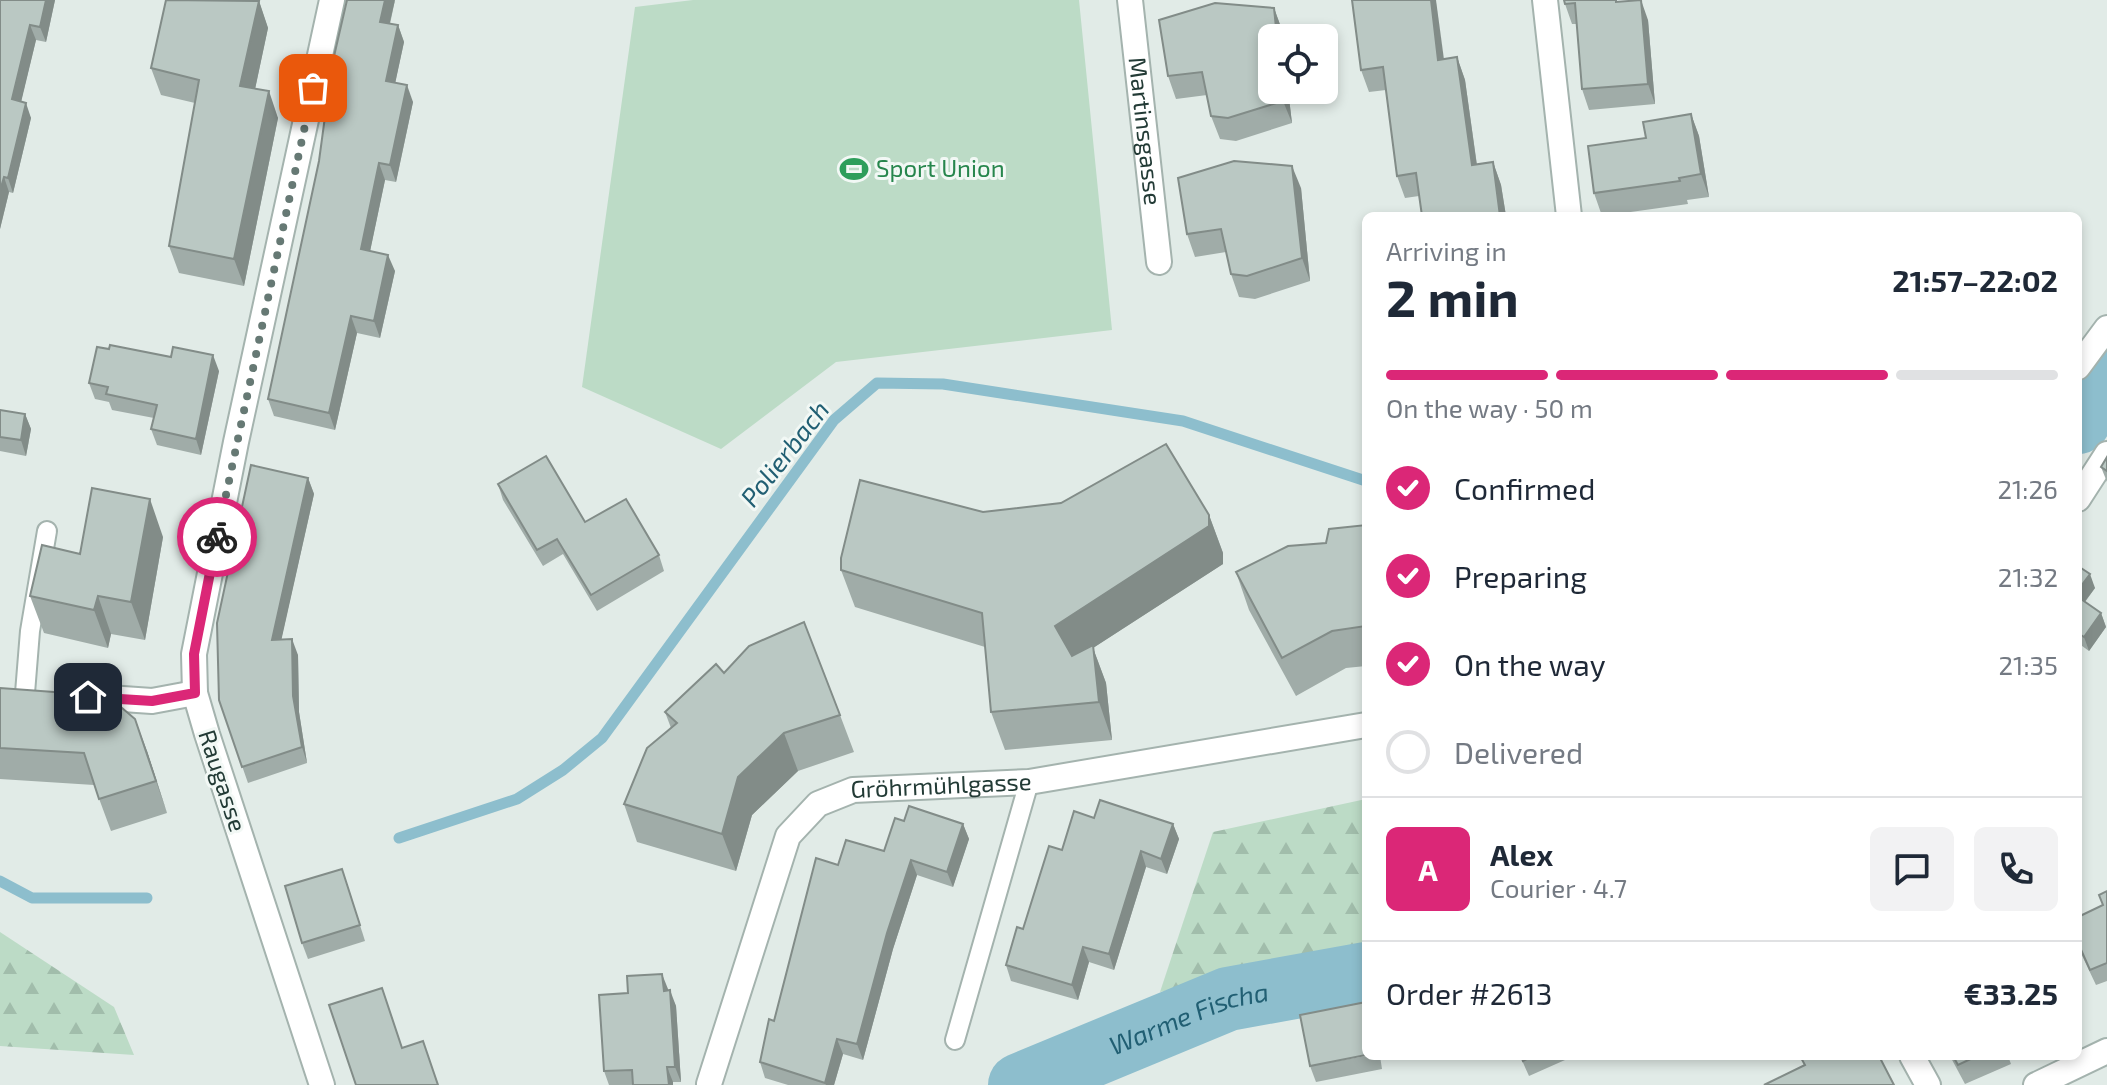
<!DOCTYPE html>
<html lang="en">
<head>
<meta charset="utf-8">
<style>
  body { margin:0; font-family:"Exo 2",sans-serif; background:#f2f2f3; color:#1f2937; height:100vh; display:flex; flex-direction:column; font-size:30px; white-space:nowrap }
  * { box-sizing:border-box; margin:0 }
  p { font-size:26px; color:#747a83 }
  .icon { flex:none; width:44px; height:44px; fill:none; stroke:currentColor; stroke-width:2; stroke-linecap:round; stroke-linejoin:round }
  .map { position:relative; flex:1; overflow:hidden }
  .side { position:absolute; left:1362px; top:212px; width:720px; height:848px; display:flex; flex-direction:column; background:#fff; border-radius:12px; box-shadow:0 4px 12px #0003 }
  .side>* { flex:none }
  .buttons { position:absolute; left:1258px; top:24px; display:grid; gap:16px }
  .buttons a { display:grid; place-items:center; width:80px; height:80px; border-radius:12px; background:#fff; box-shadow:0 4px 12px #0003; font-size:40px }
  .pin { position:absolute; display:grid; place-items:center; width:68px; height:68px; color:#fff; margin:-34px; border-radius:16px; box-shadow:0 4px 12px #0006 }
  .courier { position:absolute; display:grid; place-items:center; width:80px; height:80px; margin:-40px; border:6px solid #db2777; border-radius:50%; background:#fff; color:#222; box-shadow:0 2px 10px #0007 }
  .headline em { font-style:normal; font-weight:700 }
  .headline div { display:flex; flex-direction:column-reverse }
  .headline { display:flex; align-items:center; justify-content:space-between; height:136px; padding:0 24px }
  h1 { font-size:52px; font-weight:700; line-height:60px }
  .bar { display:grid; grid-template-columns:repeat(4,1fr); gap:12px 8px; align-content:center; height:96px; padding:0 24px }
  .bar i { height:10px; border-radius:6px; background:#e0e1e3 }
  .bar .current { background:#db2777 }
  .bar p { grid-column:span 4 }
  .line { display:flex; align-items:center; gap:20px; padding:0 24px; border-top:2px solid #e0e1e3 }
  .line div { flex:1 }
  .round { display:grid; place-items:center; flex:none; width:84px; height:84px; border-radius:12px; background:#f2f2f3 }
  ol { padding:0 24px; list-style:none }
  li { display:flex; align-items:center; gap:24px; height:88px }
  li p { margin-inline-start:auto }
  li .icon { padding:8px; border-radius:50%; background:#db2777; color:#fff; stroke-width:4 }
  li:last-child { color:#747a83 }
  li i { width:44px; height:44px; border:4px solid #e0e1e3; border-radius:50% }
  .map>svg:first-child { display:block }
  .forest { fill:url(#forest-firs) }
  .park { fill:#bcdbc6 }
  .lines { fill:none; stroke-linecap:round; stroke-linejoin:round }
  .stream { stroke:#8dbecd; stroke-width:11 }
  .river { stroke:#8dbecd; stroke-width:64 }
  .service-casing { stroke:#a4b3ae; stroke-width:22 }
  .minor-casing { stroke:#a4b3ae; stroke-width:28 }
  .service { stroke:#fff; stroke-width:18 }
  .minor { stroke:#fff; stroke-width:24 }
  .wall { fill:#a0aca8 }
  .shaded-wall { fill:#828c88 }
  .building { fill:#bac8c3; stroke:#828c88; stroke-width:2 }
  .done { stroke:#667974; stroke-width:8; stroke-dasharray:0 14.4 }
  .route { stroke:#db2777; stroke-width:10 }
  .labels { text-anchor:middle; stroke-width:6; stroke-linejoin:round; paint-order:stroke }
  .street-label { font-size:24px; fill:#233b36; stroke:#f2f8f5 }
  .leisure-label { font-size:24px; fill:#27864d; stroke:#f2f8f5; text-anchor:start }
  .water-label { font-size:26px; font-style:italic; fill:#215f73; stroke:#f2f8f5 }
</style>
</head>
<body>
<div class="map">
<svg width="2107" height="1085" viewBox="0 0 2107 1085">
  <defs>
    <pattern id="forest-firs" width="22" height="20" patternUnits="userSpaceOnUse" patternTransform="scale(2)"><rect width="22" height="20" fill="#bcdbc6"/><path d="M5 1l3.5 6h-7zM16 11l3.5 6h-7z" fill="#a1bdab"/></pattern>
  </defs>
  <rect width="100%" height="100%" fill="#e1ebe7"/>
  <g class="forest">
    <path d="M 1366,799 L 1366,945 L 1160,992 L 1213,832 Z"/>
    <path d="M 0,932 L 114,1007 L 134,1055 L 0,1046 Z"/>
  </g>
  <path class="park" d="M 693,0 L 1079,0 L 1112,330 L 836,362 L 721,449 L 582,387 L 635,7 Z"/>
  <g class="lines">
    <g class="stream">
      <path d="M 399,838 L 517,799 L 563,770 L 602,738 L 834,420 L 877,383 L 943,384 L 1183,421 L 1366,481"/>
      <path d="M 0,881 L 32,898 L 147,898"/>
    </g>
    <g class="river">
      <path d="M 2078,422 L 2107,379"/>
      <path id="s1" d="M 1020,1085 L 1228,999 L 1366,974"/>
    </g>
    <defs>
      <g id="service">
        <path d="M 25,693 L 30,631 L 47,531"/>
        <path d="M 955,1040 L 1029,782"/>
      </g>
      <g id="minor">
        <path id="s2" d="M 1130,0 L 1159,262"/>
        <path d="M 1545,0 L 1569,216"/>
        <path d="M 2078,367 L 2107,328"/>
        <path d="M 2078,499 L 2107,454"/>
        <path d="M 79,696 L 152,701 L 195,693"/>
        <path d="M 1912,1056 L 1928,1085"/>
        <path id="s3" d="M 709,1084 L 788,836 L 818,804 L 853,790 L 1029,782 L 1366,725"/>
        <path d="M 322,1085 L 207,734 L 195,693 L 194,654 L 236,442 L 332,0"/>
        <path d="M 2036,1085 L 2107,1051"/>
      </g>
    </defs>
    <use href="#service" class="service-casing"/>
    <use href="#minor" class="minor-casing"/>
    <use href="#service" class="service"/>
    <use href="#minor" class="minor"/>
  </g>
  <g class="wall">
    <path d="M 0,0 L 55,0 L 46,42 L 36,40 L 21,101 L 31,118 L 13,193 L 9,192 L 0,229 Z"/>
    <path d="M 395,0 L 390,24 L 398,25 L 404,42 L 395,83 L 413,102 L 396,182 L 385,180 L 370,251 L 395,271 L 380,338 L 357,333 L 335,430 L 274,416 L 268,399 L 319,161 Z"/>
    <path d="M 259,1 L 268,28 L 255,89 L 278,118 L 244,286 L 179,273 L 169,246 L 195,103 L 161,95 L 151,68 Z"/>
    <path d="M 1621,2 L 1648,20 L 1655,104 L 1589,110 L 1582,89 L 1577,24 L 1572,24 L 1565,4 Z"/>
    <path d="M 1274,8 L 1282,30 L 1283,38 L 1272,38 L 1272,90 L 1288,90 L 1292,123 L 1236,141 L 1220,139 L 1211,116 L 1207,95 L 1176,99 L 1168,76 Z"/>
    <path d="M 1457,57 L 1465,80 L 1477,165 L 1493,162 L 1501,185 L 1506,216 L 1422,216 L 1419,196 L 1405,198 L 1397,176 L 1386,90 L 1369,92 L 1361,70 Z"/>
    <path d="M 1691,114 L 1699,136 L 1709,197 L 1687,200 L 1688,204 L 1602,216 L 1594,193 L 1646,138 Z"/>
    <path d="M 1301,188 L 1310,281 L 1255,299 L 1239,297 L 1231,274 L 1226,252 L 1195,257 L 1187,234 Z"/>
    <path d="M 219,371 L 201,455 L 157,445 L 151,429 L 154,418 L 112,410 L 109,402 L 95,399 L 89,383 Z"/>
    <path d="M 0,410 L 25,414 L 31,429 L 26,456 L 0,451 Z"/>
    <path d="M 2107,457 L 2107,482 L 2101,467 Z"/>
    <path d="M 308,478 L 314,494 L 281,640 L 298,655 L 299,712 L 307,763 L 248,783 L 219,700 Z"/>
    <path d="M 498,484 L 659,555 L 664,571 L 597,611 L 563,554 L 543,566 L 503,500 Z"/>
    <path d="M 983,512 L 1209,515 L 1223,553 L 1223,564 L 1093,648 L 1106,683 L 1112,740 L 1005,750 L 991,712 L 985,647 L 855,607 L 841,570 Z"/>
    <path d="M 1366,525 L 1366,666 L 1346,668 L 1296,696 L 1249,610 L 1236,572 L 1326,543 Z"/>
    <path d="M 163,537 L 145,640 L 111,634 L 108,648 L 44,633 L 30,596 L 80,554 Z"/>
    <path d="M 2078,566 L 2095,588 L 2085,602 L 2101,613 L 2106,627 L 2089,651 L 2078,643 Z"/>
    <path d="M 724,673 L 840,715 L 854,752 L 798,771 L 752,815 L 736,871 L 637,842 L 624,804 L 671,728 L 665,712 Z"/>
    <path d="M 0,688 L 147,751 L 167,813 L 111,831 L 94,785 L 0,779 Z"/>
    <path d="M 1094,818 L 1173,824 L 1179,839 L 1167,874 L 1146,867 L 1114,970 L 1089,962 L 1078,1000 L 1011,981 L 1006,965 L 1062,850 Z"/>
    <path d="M 904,821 L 963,824 L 969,839 L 953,887 L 917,875 L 893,949 L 863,1060 L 843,1054 L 834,1085 L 788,1085 L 765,1078 L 760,1062 L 774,1021 L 838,865 L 884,851 Z"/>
    <path d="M 347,884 L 365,941 L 308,959 L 302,943 Z"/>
    <path d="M 2107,891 L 2107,981 L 2096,985 L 2078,947 L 2078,917 L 2103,906 Z"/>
    <path d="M 668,990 L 676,1006 L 681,1082 L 673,1082 L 673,1085 L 609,1085 L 604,1071 Z"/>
    <path d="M 1366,1056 L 1380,1056 L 1382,1069 L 1316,1082 L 1310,1066 Z"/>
    <path d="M 1520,1056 L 1574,1056 L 1529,1076 Z"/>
    <path d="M 1950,1056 L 2008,1056 L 2011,1064 L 1965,1084 Z"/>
  </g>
  <g class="shaded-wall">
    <path d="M 46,0 L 55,0 L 46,42 L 40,27 Z"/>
    <path d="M 385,0 L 395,0 L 386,39 L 380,22 Z"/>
    <path d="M 1431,0 L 1436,0 L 1447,82 L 1438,60 Z"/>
    <path d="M 1641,0 L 1648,20 L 1655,104 L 1648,84 Z"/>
    <path d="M 259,1 L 268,28 L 250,113 L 240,86 Z"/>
    <path d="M 1274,8 L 1282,30 L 1283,38 L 1277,38 Z"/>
    <path d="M 30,25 L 36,40 L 18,115 L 12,99 Z"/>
    <path d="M 398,25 L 404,42 L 392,98 L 386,81 Z"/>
    <path d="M 1457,57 L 1465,80 L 1480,188 L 1472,165 Z"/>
    <path d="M 407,85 L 413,102 L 396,182 L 390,165 Z"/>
    <path d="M 1282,90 L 1288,90 L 1292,123 L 1283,101 Z"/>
    <path d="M 269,91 L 278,118 L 244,286 L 234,259 Z"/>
    <path d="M 26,103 L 31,118 L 13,193 L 8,178 Z"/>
    <path d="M 1691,114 L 1699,136 L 1709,197 L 1701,174 Z"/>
    <path d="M 1493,162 L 1501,185 L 1506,216 L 1500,216 Z"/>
    <path d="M 379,163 L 385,180 L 367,266 L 361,249 Z"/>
    <path d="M 1292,166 L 1301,188 L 1310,281 L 1302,258 Z"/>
    <path d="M 4,177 L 9,192 L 0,229 L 0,191 Z"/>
    <path d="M 388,255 L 395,271 L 380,338 L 374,321 Z"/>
    <path d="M 351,316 L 357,333 L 335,430 L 329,413 Z"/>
    <path d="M 213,355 L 219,371 L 201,455 L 196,439 Z"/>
    <path d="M 25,414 L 31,429 L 26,456 L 21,440 Z"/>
    <path d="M 308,478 L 314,494 L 278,655 L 272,640 Z"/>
    <path d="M 150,499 L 163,537 L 145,640 L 131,602 Z"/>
    <path d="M 1209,515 L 1223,553 L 1223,564 L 1093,648 L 1106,683 L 1112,740 L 1099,702 L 1069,663 L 1055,626 Z"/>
    <path d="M 2090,574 L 2095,588 L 2080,608 L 2078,603 L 2078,590 Z"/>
    <path d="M 98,596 L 111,634 L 108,648 L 94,610 Z"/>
    <path d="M 2101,613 L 2106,627 L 2089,651 L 2084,637 Z"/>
    <path d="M 292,639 L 298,655 L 299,712 L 307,763 L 302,747 L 293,696 Z"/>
    <path d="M 135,719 L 147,751 L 167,813 L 156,781 Z"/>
    <path d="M 784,733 L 798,771 L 752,815 L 736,871 L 722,834 L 738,777 Z"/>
    <path d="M 963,824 L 969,839 L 953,887 L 947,872 Z"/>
    <path d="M 1173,824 L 1179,839 L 1167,874 L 1161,859 Z"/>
    <path d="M 1141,851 L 1146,867 L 1114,970 L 1109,954 Z"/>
    <path d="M 911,860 L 917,875 L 893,949 L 863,1060 L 857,1044 L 887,933 Z"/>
    <path d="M 1083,947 L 1089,962 L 1078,1000 L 1072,985 Z"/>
    <path d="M 662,974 L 668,989 L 669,1006 L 664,991 Z"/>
    <path d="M 670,990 L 676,1006 L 681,1082 L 675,1067 Z"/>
    <path d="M 837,1039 L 843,1054 L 834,1085 L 826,1085 L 825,1083 Z"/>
    <path d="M 667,1067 L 673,1082 L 673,1085 L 669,1085 Z"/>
  </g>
  <g class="building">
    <path d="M 0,0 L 46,0 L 40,27 L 30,25 L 12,99 L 26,103 L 8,178 L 4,177 L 0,191 Z"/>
    <path d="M 166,0 L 259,1 L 240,86 L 269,91 L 234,259 L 169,246 L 199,80 L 151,68 Z"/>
    <path d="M 347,0 L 385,0 L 380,22 L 398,25 L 386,81 L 407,85 L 390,165 L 379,163 L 361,249 L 388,255 L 374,321 L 351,316 L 329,413 L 268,399 L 319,161 L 332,65 Z"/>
    <path d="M 1352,0 L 1431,0 L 1438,60 L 1457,57 L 1472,165 L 1493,162 L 1500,216 L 1422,216 L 1416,173 L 1397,176 L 1383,67 L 1361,70 Z"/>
    <path d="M 1564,0 L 1616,0 L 1616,2 L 1641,0 L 1648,84 L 1582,89 L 1575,3 L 1565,4 Z"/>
    <path d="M 1215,3 L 1274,8 L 1277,38 L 1272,38 L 1272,90 L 1282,90 L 1283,101 L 1228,118 L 1211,116 L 1202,72 L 1168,76 L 1159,20 Z"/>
    <path d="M 1691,114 L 1701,174 L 1679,178 L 1680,181 L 1594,193 L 1588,146 L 1646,138 L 1643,122 Z"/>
    <path d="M 1234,161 L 1292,166 L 1302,258 L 1247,276 L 1231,274 L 1221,229 L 1187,234 L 1178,178 Z"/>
    <path d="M 110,345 L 171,357 L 173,347 L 213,355 L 196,439 L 151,429 L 157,405 L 106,394 L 108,387 L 89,383 L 97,347 L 109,349 Z"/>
    <path d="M 0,410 L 25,414 L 21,440 L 0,437 Z"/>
    <path d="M 1166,444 L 1209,515 L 1209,526 L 1055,626 L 1072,656 L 1093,645 L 1099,702 L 991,712 L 982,613 L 841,570 L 841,558 L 860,480 L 983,512 L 1061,503 Z"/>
    <path d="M 546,456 L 585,522 L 626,499 L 659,555 L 591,595 L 557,539 L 537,550 L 498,484 Z"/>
    <path d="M 2107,457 L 2107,471 L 2101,467 Z"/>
    <path d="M 251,465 L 308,478 L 272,640 L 292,639 L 293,696 L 302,747 L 242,767 L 219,700 L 217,623 Z"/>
    <path d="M 92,488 L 150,499 L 131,602 L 98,596 L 94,610 L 30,596 L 42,545 L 80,554 Z"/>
    <path d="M 1366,525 L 1366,626 L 1332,631 L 1282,658 L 1236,572 L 1288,546 L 1326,543 L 1329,529 Z"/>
    <path d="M 2078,566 L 2090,574 L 2078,590 Z"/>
    <path d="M 2078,597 L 2101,613 L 2084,637 L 2078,633 Z"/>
    <path d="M 804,622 L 840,715 L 784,733 L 738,777 L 722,834 L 624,804 L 647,748 L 677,723 L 665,712 L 716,664 L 724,673 L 749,646 Z"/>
    <path d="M 0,688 L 108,696 L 135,719 L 156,781 L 99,799 L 84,753 L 0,748 Z"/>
    <path d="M 1100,800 L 1173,824 L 1161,859 L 1141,851 L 1109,954 L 1083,947 L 1072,985 L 1006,965 L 1017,927 L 1023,929 L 1049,846 L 1062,850 L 1074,811 L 1094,818 Z"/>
    <path d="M 909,806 L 963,824 L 947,872 L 911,860 L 887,933 L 857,1044 L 837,1039 L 825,1083 L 760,1062 L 769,1019 L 774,1021 L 816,858 L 838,865 L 846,840 L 884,851 L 895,818 L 904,821 Z"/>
    <path d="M 342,869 L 360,925 L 302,943 L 285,886 Z"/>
    <path d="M 2107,891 L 2107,963 L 2090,970 L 2078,943 L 2078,917 L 2103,905 L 2099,895 Z"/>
    <path d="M 662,974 L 664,991 L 670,990 L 675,1067 L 667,1067 L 669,1085 L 633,1085 L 632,1070 L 604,1071 L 599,995 L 628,993 L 627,976 Z"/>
    <path d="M 382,988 L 402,1048 L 423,1041 L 438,1085 L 356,1085 L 329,1005 Z"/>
    <path d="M 1366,1002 L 1366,1055 L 1310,1066 L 1300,1015 Z"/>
    <path d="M 1521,1056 L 1533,1056 L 1523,1061 Z"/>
    <path d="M 1800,1056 L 1879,1056 L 1894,1085 L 1764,1085 L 1805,1065 Z"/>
    <path d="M 1953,1056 L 1977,1056 L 1958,1065 Z"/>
  </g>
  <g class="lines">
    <path class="done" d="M 217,537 L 313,88"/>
    <path class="route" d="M 88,697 L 152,701 L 195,693 L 194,654 L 217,537"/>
  </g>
  <defs>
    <symbol id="stadium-bare" viewBox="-9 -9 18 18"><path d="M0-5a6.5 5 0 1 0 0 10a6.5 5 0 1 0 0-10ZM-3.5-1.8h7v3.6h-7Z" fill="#2e9e5b" stroke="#f2f8f5" stroke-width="2.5" paint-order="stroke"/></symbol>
  </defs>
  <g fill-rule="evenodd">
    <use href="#stadium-bare" x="834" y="149" width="40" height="40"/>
  </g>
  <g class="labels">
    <g class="street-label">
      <text dy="8" stroke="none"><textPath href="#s2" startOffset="132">Martinsgasse</textPath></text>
      <text transform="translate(222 781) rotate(72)" y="8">Raugasse</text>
      <text dy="8" stroke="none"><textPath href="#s3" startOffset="430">Gröhrmühlgasse</textPath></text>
    </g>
    <g class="leisure-label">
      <text x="876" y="177">Sport Union</text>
    </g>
    <g class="water-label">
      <text transform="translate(785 454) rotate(-52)" y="9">Polierbach</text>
      <text dy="9" stroke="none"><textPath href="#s1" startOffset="182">Warme Fischa</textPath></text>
    </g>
  </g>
</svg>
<div class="buttons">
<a><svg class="icon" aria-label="locate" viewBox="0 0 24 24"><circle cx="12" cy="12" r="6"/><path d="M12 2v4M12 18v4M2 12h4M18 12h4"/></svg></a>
</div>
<div class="pin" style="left:313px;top:88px;background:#ea580c"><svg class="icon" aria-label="bag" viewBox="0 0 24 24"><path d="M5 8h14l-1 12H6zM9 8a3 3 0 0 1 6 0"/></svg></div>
<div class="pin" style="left:88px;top:697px;background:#1f2937"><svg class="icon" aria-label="home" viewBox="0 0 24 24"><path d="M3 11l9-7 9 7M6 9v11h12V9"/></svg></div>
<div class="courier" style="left:217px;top:537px"><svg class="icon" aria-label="bike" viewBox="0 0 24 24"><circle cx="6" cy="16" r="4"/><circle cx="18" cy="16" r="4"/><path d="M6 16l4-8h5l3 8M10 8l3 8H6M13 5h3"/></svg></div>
<section class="side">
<div class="headline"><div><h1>2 min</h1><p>Arriving in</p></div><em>21:57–22:02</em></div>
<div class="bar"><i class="current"></i><i class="current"></i><i class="current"></i><i></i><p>On the way · 50 m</p></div>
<ol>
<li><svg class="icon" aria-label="check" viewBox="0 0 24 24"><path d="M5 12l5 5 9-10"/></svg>Confirmed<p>21:26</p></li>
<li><svg class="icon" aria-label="check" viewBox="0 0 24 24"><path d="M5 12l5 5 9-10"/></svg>Preparing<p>21:32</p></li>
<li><svg class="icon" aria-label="check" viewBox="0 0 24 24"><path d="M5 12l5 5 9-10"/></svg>On the way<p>21:35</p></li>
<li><i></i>Delivered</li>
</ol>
<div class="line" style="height:144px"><b class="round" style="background:#db2777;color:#fff">A</b><div><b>Alex</b><p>Courier · 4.7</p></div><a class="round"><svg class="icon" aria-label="chat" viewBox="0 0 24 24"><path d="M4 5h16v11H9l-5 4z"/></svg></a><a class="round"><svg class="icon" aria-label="phone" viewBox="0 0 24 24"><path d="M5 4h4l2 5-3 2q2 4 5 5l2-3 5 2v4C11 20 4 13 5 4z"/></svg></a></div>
<div class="line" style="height:104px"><div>Order #2613</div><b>€33.25</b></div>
</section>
</div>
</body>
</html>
